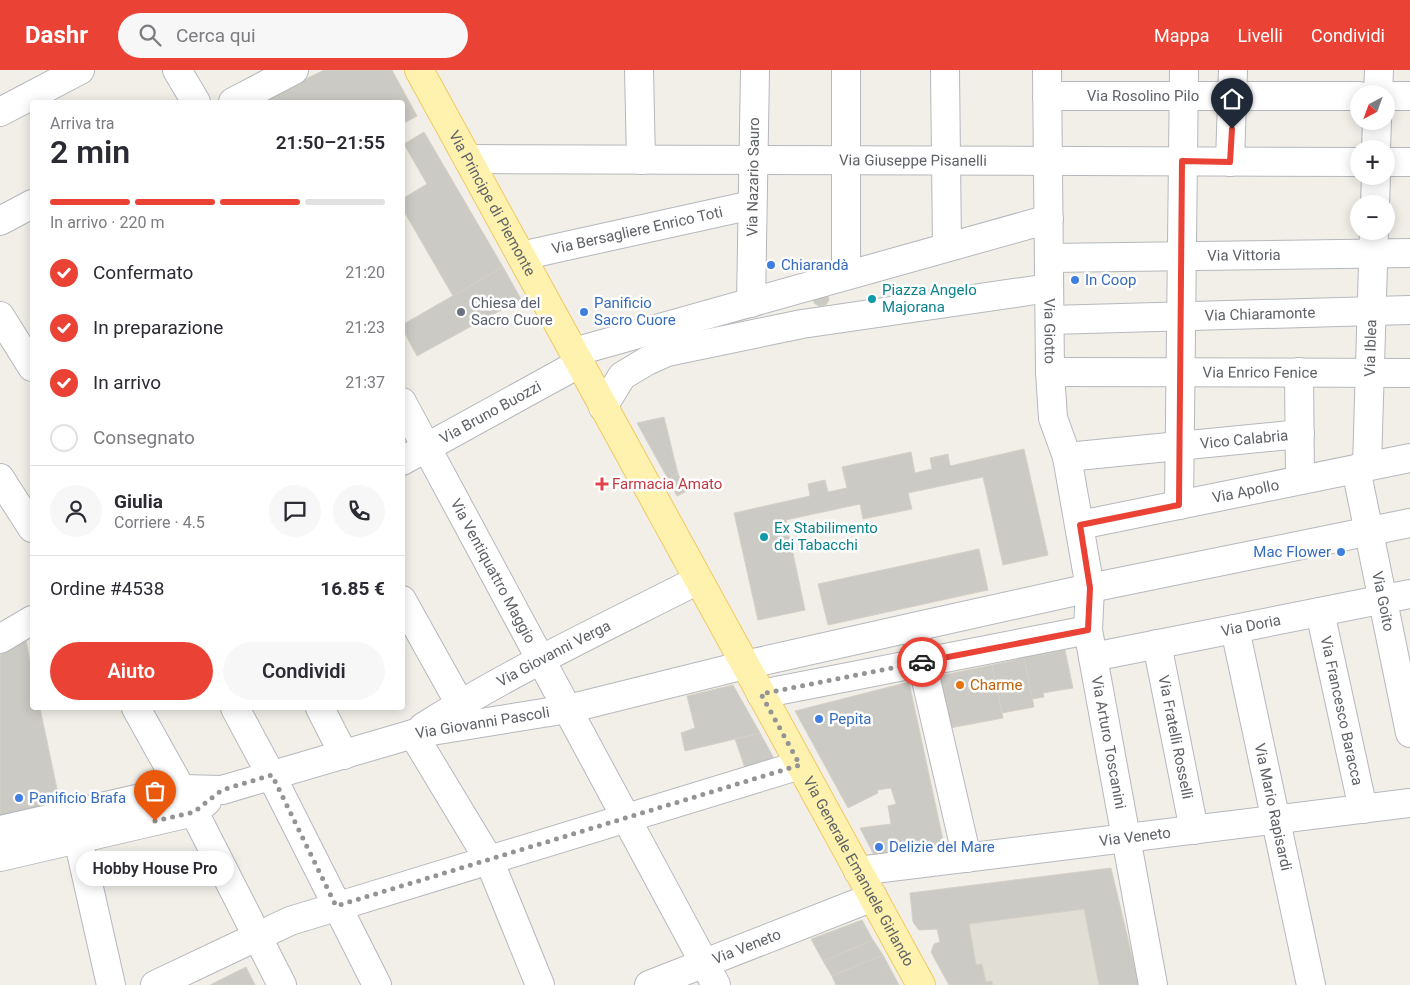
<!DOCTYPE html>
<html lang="it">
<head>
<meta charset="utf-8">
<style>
  body { margin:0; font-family:Roboto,sans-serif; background:#f7f7f7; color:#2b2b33; height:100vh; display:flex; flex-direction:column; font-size:19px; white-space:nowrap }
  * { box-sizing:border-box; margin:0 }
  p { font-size:16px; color:#7c7c81 }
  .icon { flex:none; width:28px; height:28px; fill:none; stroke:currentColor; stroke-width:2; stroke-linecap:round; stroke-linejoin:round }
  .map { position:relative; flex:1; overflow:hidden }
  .side { position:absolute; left:30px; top:30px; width:375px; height:610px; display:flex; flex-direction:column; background:#fff; border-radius:5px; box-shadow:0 2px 12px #0003 }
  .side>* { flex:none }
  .needle { width:32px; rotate:221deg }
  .fabs { position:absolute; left:1350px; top:15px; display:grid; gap:10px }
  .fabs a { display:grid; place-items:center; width:45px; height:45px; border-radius:50%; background:#fff; box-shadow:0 2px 12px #0003; font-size:25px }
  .pin { position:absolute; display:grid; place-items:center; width:42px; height:42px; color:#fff; margin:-51px -21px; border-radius:50% 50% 50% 0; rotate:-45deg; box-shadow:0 0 5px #0007 }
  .pin .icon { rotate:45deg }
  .courier { position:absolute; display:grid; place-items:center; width:50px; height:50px; margin:-25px; border:4px solid #ea4335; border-radius:50%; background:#fff; color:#222; box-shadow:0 1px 6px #0007 }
  .bubble { position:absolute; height:35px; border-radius:18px; background:#fff; box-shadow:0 2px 12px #0003; font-size:16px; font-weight:600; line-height:35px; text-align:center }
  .summary em { font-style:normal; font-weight:600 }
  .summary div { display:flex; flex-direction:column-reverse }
  .summary { display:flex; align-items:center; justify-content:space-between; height:85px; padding:0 20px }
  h1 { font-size:32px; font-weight:600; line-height:38px }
  .bar { display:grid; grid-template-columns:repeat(4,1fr); gap:8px 5px; align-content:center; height:60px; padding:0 20px }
  .bar i { height:6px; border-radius:4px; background:#e1e1e2 }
  .bar .on { background:#ea4335 }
  .bar p { grid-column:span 4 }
  .line { display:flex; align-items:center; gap:12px; padding:0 20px; border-top:1px solid #e1e1e2 }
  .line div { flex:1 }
  .round { display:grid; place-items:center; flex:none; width:52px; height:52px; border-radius:26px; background:#f7f7f7 }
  ol { padding:0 20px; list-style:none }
  li { display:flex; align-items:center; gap:15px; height:55px }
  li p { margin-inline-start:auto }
  li .icon { padding:5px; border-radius:50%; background:#ea4335; color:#fff; stroke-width:4 }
  li:last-child { color:#7c7c81 }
  li i { width:28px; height:28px; border:2px solid #e1e1e2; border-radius:50% }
  .primary-button { display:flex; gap:10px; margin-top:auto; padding:10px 20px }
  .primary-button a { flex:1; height:58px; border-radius:30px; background:#ea4335; color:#fff; font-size:20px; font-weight:600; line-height:58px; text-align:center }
  .primary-button a+a { background:#f7f7f7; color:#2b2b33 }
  header { display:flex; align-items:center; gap:30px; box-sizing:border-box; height:70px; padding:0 25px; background:#ea4335; color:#fff }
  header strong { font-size:24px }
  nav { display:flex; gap:28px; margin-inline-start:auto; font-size:18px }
  .search { width:350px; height:45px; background:#f7f7f7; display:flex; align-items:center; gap:12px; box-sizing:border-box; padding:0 18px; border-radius:28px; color:#7c7c81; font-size:19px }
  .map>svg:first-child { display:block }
  .education { fill:#e1ded6 }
  .building { fill:#cccac5; stroke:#d6d1c6 }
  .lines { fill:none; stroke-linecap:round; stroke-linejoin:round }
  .minor-casing { stroke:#b5b8bc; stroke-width:30 }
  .major-casing { stroke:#f2c960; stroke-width:30 }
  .minor { stroke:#fff; stroke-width:28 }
  .major { stroke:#fff2af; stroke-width:28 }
  .done { stroke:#929495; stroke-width:5; stroke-dasharray:0 9 }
  .route { stroke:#ea4335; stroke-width:6 }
  .shop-dot { fill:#3f7fe0; stroke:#fff; stroke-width:2 }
  .culture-dot { fill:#0f9aa8; stroke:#fff; stroke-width:2 }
  .worship-dot { fill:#6b7280; stroke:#fff; stroke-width:2 }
  .health-dot { fill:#e0444e; stroke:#fff; stroke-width:2 }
  .food-dot { fill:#e8710a; stroke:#fff; stroke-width:2 }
  .labels { text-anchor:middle; stroke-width:5; stroke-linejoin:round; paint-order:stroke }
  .street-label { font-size:15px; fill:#5f6368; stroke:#fff }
  .shop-label { font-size:15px; fill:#366cbe; stroke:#fff; text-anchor:start }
  .culture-label { font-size:15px; fill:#0d838f; stroke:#fff; text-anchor:start }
  .worship-label { font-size:15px; fill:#5b616d; stroke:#fff; text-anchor:start }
  .health-label { font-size:15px; fill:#be3a42; stroke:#fff; text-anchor:start }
  .food-label { font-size:15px; fill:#c56008; stroke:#fff; text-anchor:start }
</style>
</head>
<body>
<header>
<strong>Dashr</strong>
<div class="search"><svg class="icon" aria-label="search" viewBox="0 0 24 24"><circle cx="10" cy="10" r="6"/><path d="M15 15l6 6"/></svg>Cerca qui</div>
<nav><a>Mappa</a><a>Livelli</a><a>Condividi</a></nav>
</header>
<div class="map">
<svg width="1410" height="915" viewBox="0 0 1410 915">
  <rect width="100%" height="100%" fill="#f1efe8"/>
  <path class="education" d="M 1111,798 L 1139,915 L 949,915 L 931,882 L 934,874 L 940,871 L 937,859 L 919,860 L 913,852 L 910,823 Z"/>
  <g class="building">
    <path d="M 324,0 L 392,0 L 417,46 L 402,54 L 402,32 L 259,32 Z"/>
    <path d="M 424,62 L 503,197 L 453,226 L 402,138 L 402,129 L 427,114 L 404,74 Z"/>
    <path d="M 503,197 L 521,229 L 417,286 L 402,258 L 402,255 Z"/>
    <path d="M 828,223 L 829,230 L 826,235 L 819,236 L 814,233 L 813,226 Z"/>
    <path d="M 664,347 L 678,404 L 668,409 L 637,353 Z"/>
    <path d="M 1024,379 L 1048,485 L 1003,495 L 983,407 L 908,423 L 912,439 L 863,449 L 860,434 L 786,450 L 805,540 L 758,550 L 734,443 L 810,426 L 808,414 L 825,410 L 828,422 L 847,418 L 842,397 L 911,382 L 915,403 L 932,399 L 930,388 L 948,384 L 950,396 Z"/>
    <path d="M 678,404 L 687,421 L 677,426 L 668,409 Z"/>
    <path d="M 979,479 L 988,520 L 828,555 L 818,514 Z"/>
    <path d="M 26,570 L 32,602 L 32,638 L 40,638 L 60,733 L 0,747 L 0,585 Z"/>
    <path d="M 1065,580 L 1073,618 L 1043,623 L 1044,627 L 1032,629 L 1024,588 Z"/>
    <path d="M 1024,588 L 1034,637 L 1002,643 L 992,595 Z"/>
    <path d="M 992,595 L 1003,648 L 950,658 L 939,606 Z"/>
    <path d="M 909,612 L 945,779 L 875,787 L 860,758 L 891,754 L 888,736 L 896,734 L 891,718 L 877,720 L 878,723 L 848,738 L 795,641 Z"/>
    <path d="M 733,615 L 760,663 L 685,681 L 681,663 L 695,658 L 687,626 Z"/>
    <path d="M 760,663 L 776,692 L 746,701 L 735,669 Z"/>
    <path d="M 1111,798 L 1139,915 L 1099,915 L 1084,839 L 969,854 L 976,895 L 982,894 L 986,912 L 992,911 L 993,915 L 949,915 L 931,882 L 934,874 L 940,872 L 937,859 L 919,860 L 913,852 L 910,823 Z"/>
    <path d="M 862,850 L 873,870 L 823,891 L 811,869 Z"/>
    <path d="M 873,870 L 883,885 L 832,906 L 823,891 Z"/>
    <path d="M 883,885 L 899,915 L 836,915 L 832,906 Z"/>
    <path d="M 246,897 L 255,915 L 210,915 Z"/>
  </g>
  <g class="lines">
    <defs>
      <g id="minor">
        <path d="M 177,0 L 196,32"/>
        <path d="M 639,0 L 641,90"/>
        <path d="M 945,0 L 947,176"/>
        <path id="s1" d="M 1047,0 L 1050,302 L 1053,348 L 1067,387 L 1090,518 L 1088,560 L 1153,915"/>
        <path d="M 1378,24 L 1379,0"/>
        <path id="s2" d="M 1047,26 L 1359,26"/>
        <path d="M 1386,26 L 1410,26"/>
        <path d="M 233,32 L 294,0"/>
        <path d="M 0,42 L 80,0"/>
        <path d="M 1376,79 L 1377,51"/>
        <path id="s3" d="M 468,89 L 1359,92"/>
        <path d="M 1230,92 L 1233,0"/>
        <path d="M 1386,92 L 1410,92"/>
        <path d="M 1375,134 L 1376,106"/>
        <path d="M 0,151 L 32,134"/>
        <path id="s4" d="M 521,186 L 752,135"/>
        <path id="s5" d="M 1049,188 L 1410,183"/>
        <path d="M 846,204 L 846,0"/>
        <path id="s6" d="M 751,233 L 755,0"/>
        <path d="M 0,246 L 32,297"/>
        <path id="s7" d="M 1050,250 L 1410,240"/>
        <path d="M 574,282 C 732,238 890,192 1049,149"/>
        <path id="s8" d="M 1050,302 L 1410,303"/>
        <path d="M 1299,302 L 1300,410"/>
        <path id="s9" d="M 402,332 L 716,915"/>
        <path d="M 603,337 L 622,306 L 647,291 L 667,282 L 802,254 L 1049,218"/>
        <path id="s10" d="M 1067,387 L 1300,364"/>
        <path id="s11" d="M 402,391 L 580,293"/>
        <path id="s12" d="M 1367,396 L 1374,161"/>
        <path id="s13" d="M 1356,399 L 1410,663"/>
        <path d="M 0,408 L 32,458"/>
        <path d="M 1179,435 L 1184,0"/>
        <path id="s14" d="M 1080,455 L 1410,388"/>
        <path d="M 402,530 L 460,634"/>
        <path id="s15" d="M 1320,542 L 1363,739"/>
        <path id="s16" d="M 1235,559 L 1311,915"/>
        <path d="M 0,569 L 32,550"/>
        <path id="s17" d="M 1157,574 L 1194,760"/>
        <path d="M 918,575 L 967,788"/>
        <path id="s18" d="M 1093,587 L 1410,524"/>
        <path d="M 761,624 L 1088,560"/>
        <path d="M 136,638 L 194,742 L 282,915"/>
        <path d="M 235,638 L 271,705 L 377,915"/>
        <path d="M 320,638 L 344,685"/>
        <path id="s19" d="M 423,657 C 510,602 606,557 698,510"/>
        <path d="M 413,664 L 489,790 L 540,915"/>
        <path id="s20" d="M 0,760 L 181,719 L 222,720 L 413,664 L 568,639 L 745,595 L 914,557 L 1090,518 L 1410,453"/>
        <path d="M 78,769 L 111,915"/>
        <path d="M 0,787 L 194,742 L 207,731"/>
        <path id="s21" d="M 858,801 L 1410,733"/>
        <path d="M 155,915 L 290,851 L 800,695"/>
        <path id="s22" d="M 649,915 L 873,827"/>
      </g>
      <g id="major">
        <path id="s23" d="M 419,0 L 921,915"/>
      </g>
    </defs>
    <use href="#minor" class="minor-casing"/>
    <use href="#major" class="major-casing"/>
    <use href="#minor" class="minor"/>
    <use href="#major" class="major"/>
  </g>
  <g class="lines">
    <path class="done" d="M 155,751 L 194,742 L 222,720 L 272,705 L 336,836 L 800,695 L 761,624 L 922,592"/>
    <path class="route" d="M 922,592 L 1088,560 L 1090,518 L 1080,455 L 1179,435 L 1182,91 L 1230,92 L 1232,59"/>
  </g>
  <g class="shop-dot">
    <circle cx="771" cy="195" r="5"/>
    <circle cx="1075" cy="210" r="5"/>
    <circle cx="584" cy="242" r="5"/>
    <circle cx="1341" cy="482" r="5"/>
    <circle cx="819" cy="649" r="5"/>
    <circle cx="19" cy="728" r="5"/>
    <circle cx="879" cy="777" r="5"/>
  </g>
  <g class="culture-dot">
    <circle cx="872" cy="229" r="5"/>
    <circle cx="764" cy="467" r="5"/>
  </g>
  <circle class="worship-dot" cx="461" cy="242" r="5"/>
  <path class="health-dot" d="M599.5 406.5h5v5h5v5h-5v5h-5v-5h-5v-5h5z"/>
  <circle class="food-dot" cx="960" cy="615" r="5"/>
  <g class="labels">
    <g class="street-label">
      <text dy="5" stroke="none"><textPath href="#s2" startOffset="96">Via Rosolino Pilo</textPath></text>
      <text dy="5" stroke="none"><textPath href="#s3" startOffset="445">Via Giuseppe Pisanelli</textPath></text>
      <text dy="5" stroke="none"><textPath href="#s6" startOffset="126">Via Nazario Sauro</textPath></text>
      <text dy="5" stroke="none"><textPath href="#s23" startOffset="152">Via Principe di Piemonte</textPath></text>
      <text dy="5" stroke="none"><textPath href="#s4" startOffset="119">Via Bersagliere Enrico Toti</textPath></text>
      <text dy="5" stroke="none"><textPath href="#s5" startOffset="195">Via Vittoria</textPath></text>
      <text dy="5" stroke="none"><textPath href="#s7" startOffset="210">Via Chiaramonte</textPath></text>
      <text dy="5" stroke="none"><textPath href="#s1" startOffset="261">Via Giotto</textPath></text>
      <text dy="5" stroke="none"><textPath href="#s12" startOffset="118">Via Iblea</textPath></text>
      <text dy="5" stroke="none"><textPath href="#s8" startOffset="210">Via Enrico Fenice</textPath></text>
      <text dy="5" stroke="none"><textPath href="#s11" startOffset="101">Via Bruno Buozzi</textPath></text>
      <text dy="5" stroke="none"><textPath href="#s10" startOffset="178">Vico Calabria</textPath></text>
      <text dy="5" stroke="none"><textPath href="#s14" startOffset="169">Via Apollo</textPath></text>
      <text dy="5" stroke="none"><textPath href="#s9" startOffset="192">Via Ventiquattro Maggio</textPath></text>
      <text dy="5" stroke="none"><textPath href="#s13" startOffset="135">Via Goito</textPath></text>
      <text dy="5" stroke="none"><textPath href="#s18" startOffset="161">Via Doria</textPath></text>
      <text dy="5" stroke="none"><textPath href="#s19" startOffset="150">Via Giovanni Verga</textPath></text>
      <text dy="5" stroke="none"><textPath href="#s15" startOffset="101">Via Francesco Baracca</textPath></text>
      <text dy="5" stroke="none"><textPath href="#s20" startOffset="496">Via Giovanni Pascoli</textPath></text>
      <text dy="5" stroke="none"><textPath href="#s17" startOffset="95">Via Fratelli Rosselli</textPath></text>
      <text dy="5" stroke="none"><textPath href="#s1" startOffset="679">Via Arturo Toscanini</textPath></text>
      <text dy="5" stroke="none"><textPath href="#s16" startOffset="182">Via Mario Rapisardi</textPath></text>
      <text dy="5" stroke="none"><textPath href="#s21" startOffset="279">Via Veneto</textPath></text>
      <text dy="5" stroke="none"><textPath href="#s23" startOffset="914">Via Generale Emanuele Girlando</textPath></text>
      <text dy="5" stroke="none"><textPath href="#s22" startOffset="105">Via Veneto</textPath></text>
    </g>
    <g class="shop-label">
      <text x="781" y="200">Chiarandà</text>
      <text x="1085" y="215">In Coop</text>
      <text x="594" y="238">Panificio<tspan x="594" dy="17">Sacro Cuore</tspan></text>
      <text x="1331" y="487" text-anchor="end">Mac Flower</text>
      <text x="829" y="654">Pepita</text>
      <text x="29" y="733">Panificio Brafa</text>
      <text x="889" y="782">Delizie del Mare</text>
    </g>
    <g class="culture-label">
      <text x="882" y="225">Piazza Angelo<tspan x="882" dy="17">Majorana</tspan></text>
      <text x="774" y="463">Ex Stabilimento<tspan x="774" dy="17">dei Tabacchi</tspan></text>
    </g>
    <g class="worship-label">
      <text x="471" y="238">Chiesa del<tspan x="471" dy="17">Sacro Cuore</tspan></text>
    </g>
    <g class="health-label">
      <text x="612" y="419">Farmacia Amato</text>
    </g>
    <g class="food-label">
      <text x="970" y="620">Charme</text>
    </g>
  </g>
</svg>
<div class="fabs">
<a><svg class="needle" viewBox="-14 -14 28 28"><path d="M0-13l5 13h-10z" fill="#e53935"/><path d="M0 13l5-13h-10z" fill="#7c7c81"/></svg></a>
<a>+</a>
<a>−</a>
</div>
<div class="pin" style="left:155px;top:751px;background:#ea580c"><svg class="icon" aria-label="bag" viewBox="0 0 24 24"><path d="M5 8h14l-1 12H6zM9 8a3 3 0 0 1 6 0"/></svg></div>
<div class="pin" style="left:1232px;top:59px;background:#1f2937"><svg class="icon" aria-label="home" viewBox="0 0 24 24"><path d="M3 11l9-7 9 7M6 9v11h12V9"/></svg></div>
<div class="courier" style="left:922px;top:592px"><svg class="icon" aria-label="car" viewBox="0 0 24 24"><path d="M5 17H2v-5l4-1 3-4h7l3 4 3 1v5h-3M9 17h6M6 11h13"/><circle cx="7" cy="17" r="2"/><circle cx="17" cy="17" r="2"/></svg></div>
<div class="bubble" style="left:76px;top:781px;width:158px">Hobby House Pro</div>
<section class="side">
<div class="summary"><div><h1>2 min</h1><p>Arriva tra</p></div><em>21:50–21:55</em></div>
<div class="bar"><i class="on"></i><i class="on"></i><i class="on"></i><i></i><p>In arrivo · 220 m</p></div>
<ol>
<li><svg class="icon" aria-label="check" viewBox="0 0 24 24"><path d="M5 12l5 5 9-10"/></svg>Confermato<p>21:20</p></li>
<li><svg class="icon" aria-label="check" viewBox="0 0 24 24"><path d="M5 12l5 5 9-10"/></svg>In preparazione<p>21:23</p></li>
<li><svg class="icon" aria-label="check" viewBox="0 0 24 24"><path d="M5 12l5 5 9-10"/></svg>In arrivo<p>21:37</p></li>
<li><i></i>Consegnato</li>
</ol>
<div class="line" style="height:90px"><a class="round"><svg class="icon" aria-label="person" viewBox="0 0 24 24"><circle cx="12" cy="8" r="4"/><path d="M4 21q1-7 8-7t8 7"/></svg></a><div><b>Giulia</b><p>Corriere · 4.5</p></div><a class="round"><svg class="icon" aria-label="chat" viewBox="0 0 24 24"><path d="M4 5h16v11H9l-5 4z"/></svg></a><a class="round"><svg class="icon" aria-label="phone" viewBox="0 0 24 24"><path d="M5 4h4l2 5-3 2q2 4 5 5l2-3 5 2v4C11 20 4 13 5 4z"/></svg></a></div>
<div class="line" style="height:65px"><div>Ordine #4538</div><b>16.85 €</b></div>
<div class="primary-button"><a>Aiuto</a><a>Condividi</a></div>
</section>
</div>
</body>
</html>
